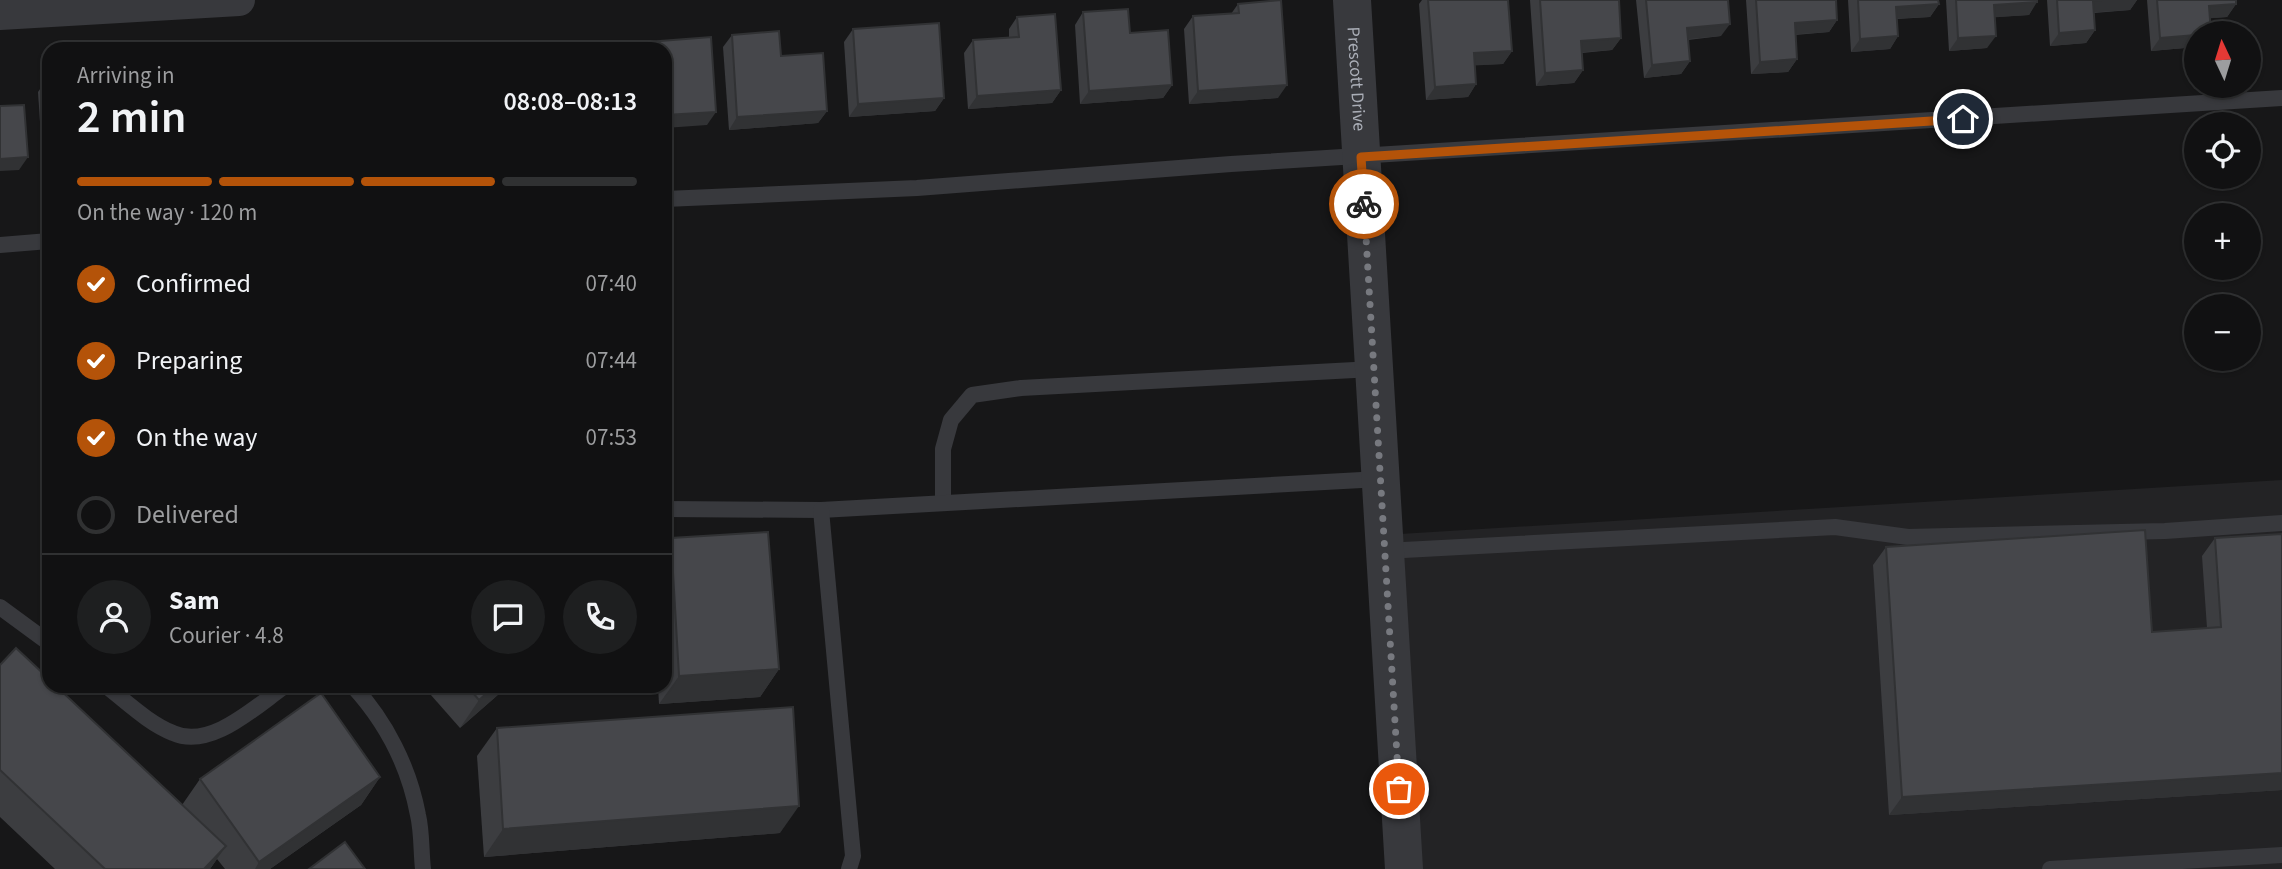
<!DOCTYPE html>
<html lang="en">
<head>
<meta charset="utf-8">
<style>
  body { margin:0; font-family:"Source Sans 3",sans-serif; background:#1e1f20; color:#f1f3f6; height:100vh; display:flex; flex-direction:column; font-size:26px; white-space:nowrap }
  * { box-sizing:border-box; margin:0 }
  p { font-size:23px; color:#9c9d9f }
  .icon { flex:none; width:38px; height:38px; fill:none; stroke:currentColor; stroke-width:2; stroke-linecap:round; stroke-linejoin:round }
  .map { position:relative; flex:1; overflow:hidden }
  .panel { position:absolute; left:42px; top:42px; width:630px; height:651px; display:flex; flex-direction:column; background:#111112; border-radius:21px; box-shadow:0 2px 5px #0004,0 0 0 2px #303132 }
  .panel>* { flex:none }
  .needle { width:46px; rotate:356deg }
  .fabs { position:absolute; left:2184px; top:21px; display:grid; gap:14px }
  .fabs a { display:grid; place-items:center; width:77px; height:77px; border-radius:50%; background:#111112; box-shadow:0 2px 5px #0004,0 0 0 2px #303132; font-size:35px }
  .pin { position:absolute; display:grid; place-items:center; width:60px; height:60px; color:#fff; margin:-30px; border:4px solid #fff; border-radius:50%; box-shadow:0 2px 7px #0007 }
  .courier { position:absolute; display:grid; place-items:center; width:70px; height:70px; margin:-35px; border:5px solid #b45309; border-radius:50%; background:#fff; color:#222; box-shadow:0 2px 9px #0007 }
  .head em { font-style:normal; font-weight:600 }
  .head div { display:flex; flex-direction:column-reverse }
  .head { display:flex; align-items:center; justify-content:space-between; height:119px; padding:0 35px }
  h1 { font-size:46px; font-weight:600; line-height:52px }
  .bar { display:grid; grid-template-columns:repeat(4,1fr); gap:10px 7px; align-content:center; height:84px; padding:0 35px }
  .bar i { height:9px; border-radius:5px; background:#303132 }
  .bar .selected { background:#b45309 }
  .bar p { grid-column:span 4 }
  .line { display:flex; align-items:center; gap:18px; padding:0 35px; border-top:2px solid #303132 }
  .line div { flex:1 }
  .round { display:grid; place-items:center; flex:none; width:74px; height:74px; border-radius:37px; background:#1e1f20 }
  ol { padding:0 35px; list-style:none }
  li { display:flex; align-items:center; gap:21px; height:77px }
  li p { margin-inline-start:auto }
  li .icon { padding:7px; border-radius:50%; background:#b45309; color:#fff; stroke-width:4 }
  li:last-child { color:#9c9d9f }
  li i { width:38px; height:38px; border:4px solid #303132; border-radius:50% }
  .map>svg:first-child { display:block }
  .built { fill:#232325 }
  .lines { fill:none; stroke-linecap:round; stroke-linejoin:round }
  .service { stroke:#38393d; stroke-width:16 }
  .minor { stroke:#38393d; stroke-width:32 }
  .tertiary { stroke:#38393d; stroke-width:38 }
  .wall { fill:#3c3d40 }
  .shaded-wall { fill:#313234 }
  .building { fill:#46474b; stroke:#313234; stroke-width:2 }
  .done { stroke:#77797f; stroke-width:7; stroke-dasharray:0 12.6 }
  .route { stroke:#b45309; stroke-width:9 }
  .labels { text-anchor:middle; stroke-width:5; stroke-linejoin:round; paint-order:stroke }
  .street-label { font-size:18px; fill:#aaaeb7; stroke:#121213 }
</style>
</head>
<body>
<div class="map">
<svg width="2282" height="869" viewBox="0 0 2282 869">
  <rect width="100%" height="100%" fill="#171718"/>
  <path class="built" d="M 2282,480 L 2282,869 L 1421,869 L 1400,534 Z"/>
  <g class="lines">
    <g class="service">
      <path d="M 665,199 L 917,188 L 1231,164 L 2282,98"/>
      <path d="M 0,245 L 49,241"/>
      <path d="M 943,503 L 943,449 L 951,420 L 972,395 L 1021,388 L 1373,369"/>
      <path d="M 665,509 L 821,510 L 1380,479"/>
      <path d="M 821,510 L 853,856 L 849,869"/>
      <path d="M 1385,551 L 1835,527 L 1908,537 L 2165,531 L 2282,523"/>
      <path d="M 0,607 L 49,643"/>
      <path d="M 106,686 C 127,702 148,723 173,733 C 211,750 256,706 285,686"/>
      <path d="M 353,686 C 386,722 409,767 418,815 C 422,832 421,851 423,869"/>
      <path d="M 2050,869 L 2282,855"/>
    </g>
    <path class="minor" d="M 0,14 L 239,0"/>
    <path class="tertiary" id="s1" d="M 1352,0 L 1404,869"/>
  </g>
  <g class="wall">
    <path d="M 1422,0 L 1508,0 L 1512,51 L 1503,64 L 1475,65 L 1476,84 L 1468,97 L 1426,100 L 1419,4 Z"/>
    <path d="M 1530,0 L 1619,0 L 1621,38 L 1612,50 L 1582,53 L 1583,70 L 1574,83 L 1536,86 Z"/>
    <path d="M 1636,0 L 1728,0 L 1721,36 L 1688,40 L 1690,61 L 1681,74 L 1644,78 Z"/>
    <path d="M 1746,0 L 1836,0 L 1837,20 L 1829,32 L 1795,35 L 1797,59 L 1788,72 L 1751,74 Z"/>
    <path d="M 1848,0 L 1938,0 L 1939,4 L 1930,17 L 1897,19 L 1898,36 L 1890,49 L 1851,52 Z"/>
    <path d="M 1946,0 L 2037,0 L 2029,15 L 1995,17 L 1987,48 L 1949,51 Z"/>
    <path d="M 2047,0 L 2137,0 L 2130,10 L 2094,13 L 2095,30 L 2086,43 L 2050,46 Z"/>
    <path d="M 2147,0 L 2236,0 L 2236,4 L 2227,17 L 2210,18 L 2196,33 L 2196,47 L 2151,51 Z"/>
    <path d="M 1238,4 L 1278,98 L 1189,104 L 1184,29 L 1193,16 L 1231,14 Z"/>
    <path d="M 1083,12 L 1130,33 L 1172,85 L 1163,98 L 1080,104 L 1075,25 Z"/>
    <path d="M 1017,17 L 1061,90 L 1052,103 L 968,109 L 964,53 L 973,40 L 1009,37 L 1009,29 Z"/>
    <path d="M 853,29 L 944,98 L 935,111 L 849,117 L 844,42 Z"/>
    <path d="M 732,35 L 781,56 L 827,111 L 818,123 L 729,130 L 723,47 Z"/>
    <path d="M 47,79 L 49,79 L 49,168 L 43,168 L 38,92 Z"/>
    <path d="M 671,538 L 779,669 L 760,697 L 659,704 L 658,686 L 665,686 L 665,547 Z"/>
    <path d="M 2215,538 L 2282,790 L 1889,815 L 1873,565 L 1886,547 L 2152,632 L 2207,628 L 2202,556 Z"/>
    <path d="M 0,665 L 182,805 L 200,779 L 380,777 L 361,805 L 270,869 L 225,869 L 217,859 L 210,869 L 55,869 L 0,817 Z"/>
    <path d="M 423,686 L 508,686 L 460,728 Z"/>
    <path d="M 497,728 L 780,833 L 484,857 L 477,756 Z"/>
  </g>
  <g class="shaded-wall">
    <path d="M 2102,0 L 2137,0 L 2130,10 L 2084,13 L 2093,1 Z"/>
    <path d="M 2037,2 L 2029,15 L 1985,18 L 1994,5 Z"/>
    <path d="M 1939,4 L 1930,17 L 1887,19 L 1896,7 Z"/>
    <path d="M 2236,4 L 2227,17 L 2200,19 L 2209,6 Z"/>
    <path d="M 1837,20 L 1829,32 L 1786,35 L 1795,23 Z"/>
    <path d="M 1730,24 L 1721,36 L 1678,40 L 1687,28 Z"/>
    <path d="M 2095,30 L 2086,43 L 2050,46 L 2059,33 Z"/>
    <path d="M 2196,35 L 2196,47 L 2151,51 L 2160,38 Z"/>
    <path d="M 1898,36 L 1890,49 L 1851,52 L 1860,39 Z"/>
    <path d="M 1996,36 L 1987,48 L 1949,51 L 1958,38 Z"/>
    <path d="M 1621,38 L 1612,50 L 1572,53 L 1581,41 Z"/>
    <path d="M 1512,51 L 1503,64 L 1465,66 L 1474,53 Z"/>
    <path d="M 1797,59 L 1788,72 L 1751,74 L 1760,62 Z"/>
    <path d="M 1690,61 L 1681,74 L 1644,78 L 1652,65 Z"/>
    <path d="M 1583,70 L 1574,83 L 1536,86 L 1545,73 Z"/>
    <path d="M 1476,84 L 1468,97 L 1426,100 L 1435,87 Z"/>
    <path d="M 1172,85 L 1163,98 L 1080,104 L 1089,91 Z"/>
    <path d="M 1287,85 L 1278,98 L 1189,104 L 1198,91 Z"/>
    <path d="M 1061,90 L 1052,103 L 968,109 L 977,96 Z"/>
    <path d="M 944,98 L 935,111 L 849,117 L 858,104 Z"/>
    <path d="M 827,111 L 818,123 L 729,130 L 737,117 Z"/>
    <path d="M 716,112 L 707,125 L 665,128 L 665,115 Z"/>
    <path d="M 28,157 L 19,170 L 0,171 L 0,159 Z"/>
    <path d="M 49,160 L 49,168 L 43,168 Z"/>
    <path d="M 779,669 L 760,697 L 659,704 L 679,676 Z"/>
    <path d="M 495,686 L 508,686 L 460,728 L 479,700 Z"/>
    <path d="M 2282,773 L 2282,790 L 1889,815 L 1902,797 Z"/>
    <path d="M 380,777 L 361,805 L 270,869 L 255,869 L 259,862 Z"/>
    <path d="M 799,806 L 780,833 L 484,857 L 503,829 Z"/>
    <path d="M 226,846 L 210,869 L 204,869 Z"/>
  </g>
  <g class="building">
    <path d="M 1281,0 L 1287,85 L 1198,91 L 1193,16 L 1239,13 L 1238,4 Z"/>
    <path d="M 1428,0 L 1508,0 L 1512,51 L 1474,53 L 1476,84 L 1435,87 Z"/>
    <path d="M 1540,0 L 1619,0 L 1621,38 L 1581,41 L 1583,70 L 1545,73 Z"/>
    <path d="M 1646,0 L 1728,0 L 1730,24 L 1687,28 L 1690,61 L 1652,65 Z"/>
    <path d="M 1756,0 L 1836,0 L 1837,20 L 1795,23 L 1797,59 L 1760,62 Z"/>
    <path d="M 1858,0 L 1938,0 L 1939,4 L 1896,7 L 1898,36 L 1860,39 Z"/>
    <path d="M 1956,0 L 2037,0 L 2037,2 L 1994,5 L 1996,36 L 1958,38 Z"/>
    <path d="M 2057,0 L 2102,0 L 2093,1 L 2095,30 L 2059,33 Z"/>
    <path d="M 2157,0 L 2236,0 L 2236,4 L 2209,6 L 2211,33 L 2196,33 L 2196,35 L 2160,38 Z"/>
    <path d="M 1128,9 L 1130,33 L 1168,30 L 1172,85 L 1089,91 L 1083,12 Z"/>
    <path d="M 1055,14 L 1061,90 L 977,96 L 973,40 L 1019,37 L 1017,17 Z"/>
    <path d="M 939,23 L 944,98 L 858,104 L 853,29 Z"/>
    <path d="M 779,31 L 781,56 L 823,53 L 827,111 L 737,117 L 732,35 Z"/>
    <path d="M 711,37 L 716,112 L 665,115 L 665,49 L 623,49 L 622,44 Z"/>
    <path d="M 552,46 L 552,49 L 510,49 Z"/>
    <path d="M 47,79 L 49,79 L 49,110 Z"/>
    <path d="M 24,105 L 28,157 L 0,159 L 0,106 Z"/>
    <path d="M 2145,530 L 2152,632 L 2221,627 L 2215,538 L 2282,534 L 2282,773 L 1902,797 L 1886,547 Z"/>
    <path d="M 768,532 L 779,669 L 679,676 L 671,538 Z"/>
    <path d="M 16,648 L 49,679 L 49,686 L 56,686 L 226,846 L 204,869 L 105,869 L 0,770 L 0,665 Z"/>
    <path d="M 467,686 L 495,686 L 479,700 Z"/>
    <path d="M 321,693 L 380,777 L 259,862 L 200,779 Z"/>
    <path d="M 793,707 L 799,806 L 503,829 L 497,728 Z"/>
    <path d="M 345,842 L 365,869 L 309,869 Z"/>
  </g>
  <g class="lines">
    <path class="done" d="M 1364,204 L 1399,789"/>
    <path class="route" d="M 1364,204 L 1361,157 L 1963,119"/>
  </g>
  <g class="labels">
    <g class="street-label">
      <text dy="6" stroke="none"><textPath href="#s1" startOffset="79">Prescott Drive</textPath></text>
    </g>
  </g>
</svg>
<div class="fabs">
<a><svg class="needle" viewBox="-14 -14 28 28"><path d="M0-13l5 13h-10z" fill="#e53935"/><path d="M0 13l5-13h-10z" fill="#9c9d9f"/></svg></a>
<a><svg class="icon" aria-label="locate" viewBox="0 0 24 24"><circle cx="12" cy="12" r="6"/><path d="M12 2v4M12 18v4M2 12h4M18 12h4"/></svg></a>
<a>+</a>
<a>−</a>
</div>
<div class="pin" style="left:1399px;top:789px;background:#ea580c"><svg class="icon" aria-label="bag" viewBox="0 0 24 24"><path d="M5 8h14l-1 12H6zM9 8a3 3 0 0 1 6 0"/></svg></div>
<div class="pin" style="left:1963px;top:119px;background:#1f2937"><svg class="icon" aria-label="home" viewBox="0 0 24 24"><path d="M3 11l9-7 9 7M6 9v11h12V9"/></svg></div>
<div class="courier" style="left:1364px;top:204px"><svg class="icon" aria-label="bike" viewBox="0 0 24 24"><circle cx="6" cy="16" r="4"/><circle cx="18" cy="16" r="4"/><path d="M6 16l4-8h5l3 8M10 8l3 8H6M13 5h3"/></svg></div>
<section class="panel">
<div class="head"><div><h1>2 min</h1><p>Arriving in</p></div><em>08:08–08:13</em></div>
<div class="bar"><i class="selected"></i><i class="selected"></i><i class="selected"></i><i></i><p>On the way · 120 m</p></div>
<ol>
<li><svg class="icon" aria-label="check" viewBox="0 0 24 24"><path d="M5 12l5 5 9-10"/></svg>Confirmed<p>07:40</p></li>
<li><svg class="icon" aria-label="check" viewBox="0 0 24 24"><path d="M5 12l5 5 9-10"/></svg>Preparing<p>07:44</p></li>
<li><svg class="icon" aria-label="check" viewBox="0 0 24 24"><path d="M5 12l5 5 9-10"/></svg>On the way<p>07:53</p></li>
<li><i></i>Delivered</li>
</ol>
<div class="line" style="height:126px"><a class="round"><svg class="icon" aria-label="person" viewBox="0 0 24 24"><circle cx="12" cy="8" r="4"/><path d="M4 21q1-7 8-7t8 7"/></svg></a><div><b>Sam</b><p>Courier · 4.8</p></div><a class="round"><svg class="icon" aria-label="chat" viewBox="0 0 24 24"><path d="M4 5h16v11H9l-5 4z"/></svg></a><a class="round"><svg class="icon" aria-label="phone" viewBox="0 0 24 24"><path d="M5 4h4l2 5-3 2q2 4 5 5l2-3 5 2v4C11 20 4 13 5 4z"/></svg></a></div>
</section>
</div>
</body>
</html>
